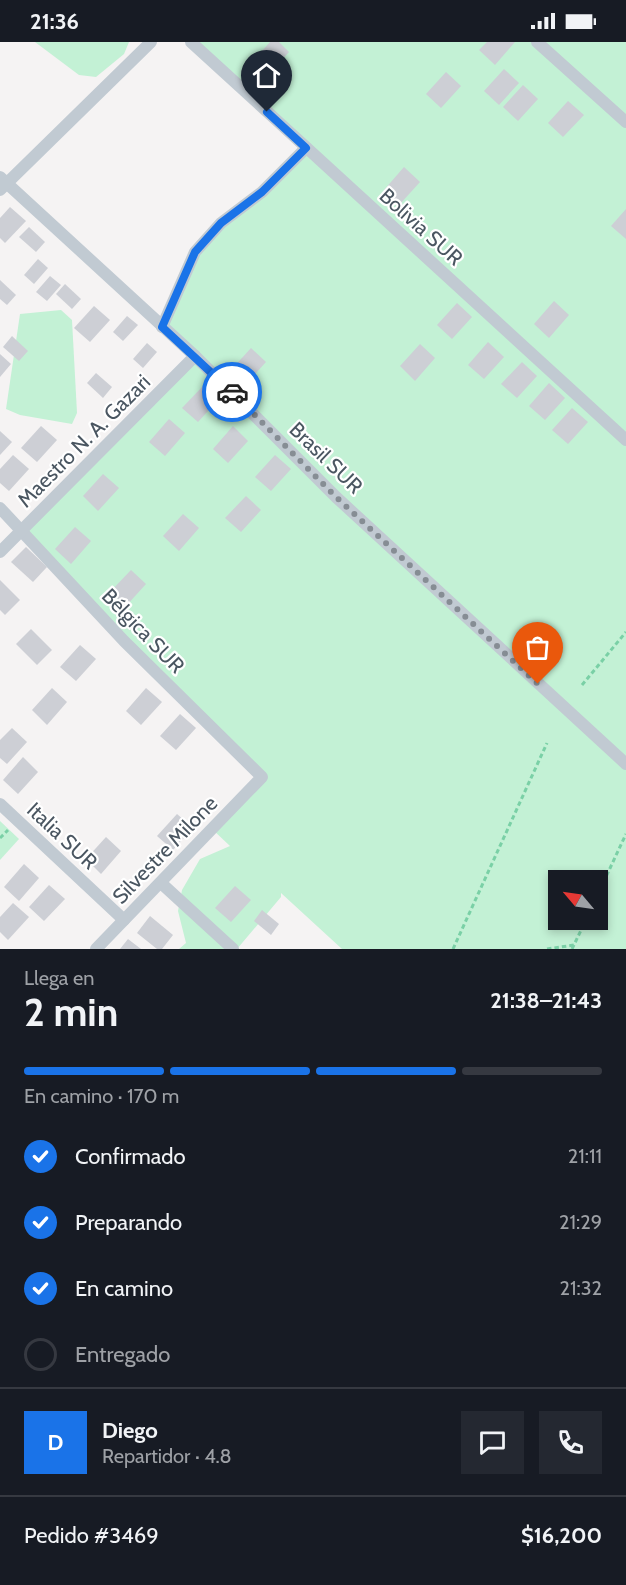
<!DOCTYPE html>
<html lang="es">
<head>
<meta charset="utf-8">
<style>
  body { margin:0; font-family:Cabin,sans-serif; background:#242831; color:#f1f3f6; height:100vh; display:flex; flex-direction:column; font-size:22px; white-space:nowrap }
  * { box-sizing:border-box; margin:0 }
  p { font-size:20px; color:#9ea1a6 }
  .icon { flex:none; width:33px; height:33px; fill:none; stroke:currentColor; stroke-width:2; stroke-linecap:round; stroke-linejoin:round }
  .map { position:relative; height:907px; overflow:hidden }
  .panel { display:flex; flex-direction:column; background:#171b24; flex:1 }
  .panel>* { flex:none }
  .needle { width:39px; rotate:299deg }
  .fabs { position:absolute; left:548px; top:828px; display:grid; gap:12px }
  .fabs a { display:grid; place-items:center; width:60px; height:60px; border-radius:0px; background:#171b24; box-shadow:0 3px 9px #0003; font-size:30px }
  .pin { position:absolute; display:grid; place-items:center; width:51px; height:51px; color:#fff; margin:-62px -26px; border-radius:50% 50% 50% 0; rotate:-45deg; box-shadow:0 0 6px #0007 }
  .pin .icon { rotate:45deg }
  .courier { position:absolute; display:grid; place-items:center; width:60px; height:60px; margin:-30px; border:4px solid #1a73e8; border-radius:50%; background:#fff; color:#222; box-shadow:0 2px 8px #0007 }
  .headline em { font-style:normal; font-weight:700 }
  .headline div { display:flex; flex-direction:column-reverse }
  .headline { display:flex; align-items:center; justify-content:space-between; height:102px; padding:0 24px }
  h1 { font-size:39px; font-weight:700; line-height:45px }
  .bar { display:grid; grid-template-columns:repeat(4,1fr); gap:9px 6px; align-content:center; height:72px; padding:0 24px }
  .bar i { height:8px; border-radius:4px; background:#363941 }
  .bar .selected { background:#1a73e8 }
  .bar p { grid-column:span 4 }
  .line { display:flex; align-items:center; gap:15px; padding:0 24px; border-top:2px solid #363941 }
  .line div { flex:1 }
  .round { display:grid; place-items:center; flex:none; width:63px; height:63px; border-radius:0px; background:#242831 }
  ol { padding:0 24px; list-style:none }
  li { display:flex; align-items:center; gap:18px; height:66px }
  li p { margin-inline-start:auto }
  li .icon { padding:6px; border-radius:50%; background:#1a73e8; color:#fff; stroke-width:4 }
  li:last-child { color:#9ea1a6 }
  li i { width:33px; height:33px; border:3px solid #363941; border-radius:50% }
  .status { display:flex; justify-content:space-between; align-items:center; height:42px; padding:0 30px; background:#171b24; direction:ltr }
  .status svg { height:16px; fill:currentColor }
  .map>svg:first-child { display:block }
  .green { fill:#c3f1d5; fill-rule:evenodd }
  .building { fill:#cdcfd5 }
  .lines { fill:none; stroke-linecap:round; stroke-linejoin:round }
  .path { stroke:#7ad0a6; stroke-width:3; stroke-dasharray:4.5 3; stroke-linecap:butt }
  .street { stroke:#c1cad2; stroke-width:12 }
  .done { stroke:#868d94; stroke-width:6; stroke-dasharray:0 10.8 }
  .route { stroke:#1a73e8; stroke-width:8 }
  .labels { text-anchor:middle; stroke-width:4.5; stroke-linejoin:round; paint-order:stroke }
  .street-label { font-size:21px; fill:#4a5661; stroke:#fff }
</style>
</head>
<body>
<div class="status"><b>21:36</b><svg viewBox="0 0 49 12"><path d="M0 12V9h3v3zM5 12V6h3v6zM10 12V3h3v9zM15 12V0h3v12zM26 1h20v11H26zM47 4h2v5h-2z"/></svg></div>
<div class="map">
<svg width="626" height="907" viewBox="0 0 626 907">
  <rect width="100%" height="100%" fill="#f5f3f3"/>
  <g class="green">
    <path d="M 35,0 L 129,0 L 124,12 L 96,35 L 79,33 Z"/>
    <path d="M 191,0 L 626,0 L 626,907 L 342,907 L 281,851 L 281,855 L 237,907 L 179,907 L 186,901 L 178,869 L 182,848 L 200,817 L 230,804 L 212,787 L 261,735 L 22,489 L 194,314 L 162,285 L 195,210 L 304,108 ZM 558,838 L 597,838 L 597,878 L 558,878 Z"/>
    <path d="M 61,268 L 72,278 L 77,371 L 72,382 L 20,373 L 6,367 L 20,272 Z"/>
    <path d="M 0,779 L 19,797 L 0,818 Z"/>
  </g>
  <g class="building">
    <path d="M 270,0 L 279,0 L 289,10 L 269,32 L 254,18 Z"/>
    <path d="M 487,0 L 515,0 L 495,23 L 479,8 Z"/>
    <path d="M 504,27 L 519,41 L 499,63 L 484,49 Z"/>
    <path d="M 446,30 L 461,44 L 441,66 L 426,52 Z"/>
    <path d="M 523,43 L 538,57 L 518,79 L 503,65 Z"/>
    <path d="M 568,59 L 584,73 L 563,95 L 548,81 Z"/>
    <path d="M 404,125 L 420,140 L 400,162 L 384,148 Z"/>
    <path d="M 10,165 L 26,179 L 5,201 L 0,196 L 0,176 Z"/>
    <path d="M 626,167 L 626,197 L 611,184 Z"/>
    <path d="M 29,185 L 45,200 L 36,210 L 19,195 Z"/>
    <path d="M 38,217 L 48,226 L 34,242 L 24,233 Z"/>
    <path d="M 50,234 L 61,243 L 47,259 L 36,250 Z"/>
    <path d="M 0,238 L 16,253 L 7,263 L 0,257 Z"/>
    <path d="M 65,242 L 81,257 L 72,267 L 56,252 Z"/>
    <path d="M 554,259 L 569,273 L 549,296 L 534,282 Z"/>
    <path d="M 457,261 L 472,275 L 452,297 L 437,283 Z"/>
    <path d="M 94,264 L 110,278 L 90,300 L 74,286 Z"/>
    <path d="M 127,274 L 138,283 L 123,299 L 113,290 Z"/>
    <path d="M 12,294 L 28,309 L 19,319 L 3,305 Z"/>
    <path d="M 488,300 L 504,315 L 484,337 L 468,323 Z"/>
    <path d="M 147,301 L 157,310 L 143,326 L 133,317 Z"/>
    <path d="M 420,302 L 435,316 L 415,339 L 400,324 Z"/>
    <path d="M 251,306 L 266,320 L 246,342 L 231,328 Z"/>
    <path d="M 0,312 L 11,322 L 0,335 Z"/>
    <path d="M 522,320 L 537,334 L 517,356 L 501,342 Z"/>
    <path d="M 96,331 L 112,345 L 103,356 L 87,341 Z"/>
    <path d="M 549,341 L 565,356 L 545,378 L 529,364 Z"/>
    <path d="M 203,344 L 218,358 L 198,380 L 182,366 Z"/>
    <path d="M 572,366 L 588,380 L 568,402 L 552,388 Z"/>
    <path d="M 169,377 L 185,391 L 165,414 L 149,400 Z"/>
    <path d="M 41,384 L 57,398 L 37,420 L 21,406 Z"/>
    <path d="M 233,384 L 248,399 L 228,421 L 213,407 Z"/>
    <path d="M 0,389 L 12,400 L 0,413 Z"/>
    <path d="M 13,413 L 29,427 L 9,449 L 0,441 L 0,427 Z"/>
    <path d="M 275,413 L 291,427 L 271,449 L 255,435 Z"/>
    <path d="M 103,432 L 119,446 L 98,469 L 83,454 Z"/>
    <path d="M 246,454 L 261,468 L 241,490 L 225,476 Z"/>
    <path d="M 183,472 L 199,486 L 179,509 L 163,494 Z"/>
    <path d="M 75,485 L 91,499 L 71,522 L 55,507 Z"/>
    <path d="M 26,505 L 47,525 L 33,540 L 11,520 Z"/>
    <path d="M 131,528 L 146,542 L 126,564 L 110,550 Z"/>
    <path d="M 0,538 L 20,558 L 5,573 L 0,568 Z"/>
    <path d="M 31,587 L 52,608 L 37,623 L 16,602 Z"/>
    <path d="M 80,603 L 96,617 L 76,639 L 60,625 Z"/>
    <path d="M 52,646 L 67,660 L 47,683 L 32,668 Z"/>
    <path d="M 146,646 L 162,660 L 141,683 L 126,669 Z"/>
    <path d="M 180,672 L 196,686 L 176,708 L 160,694 Z"/>
    <path d="M 12,686 L 27,700 L 7,722 L 0,716 L 0,698 Z"/>
    <path d="M 23,715 L 38,730 L 18,752 L 3,738 Z"/>
    <path d="M 177,772 L 193,786 L 173,808 L 157,794 Z"/>
    <path d="M 106,795 L 121,809 L 101,832 L 86,817 Z"/>
    <path d="M 24,822 L 39,836 L 19,859 L 4,845 Z"/>
    <path d="M 49,843 L 65,857 L 44,879 L 29,865 Z"/>
    <path d="M 235,844 L 251,858 L 231,880 L 215,866 Z"/>
    <path d="M 13,861 L 29,875 L 8,898 L 0,890 L 0,875 Z"/>
    <path d="M 262,868 L 279,882 L 271,893 L 254,879 Z"/>
    <path d="M 150,874 L 173,893 L 162,907 L 157,907 L 137,891 Z"/>
    <path d="M 128,897 L 141,907 L 120,907 Z"/>
  </g>
  <g class="lines">
    <g class="path">
      <path d="M 582,643 L 626,590"/>
      <path d="M 0,796 L 8,788"/>
      <path d="M 597,854 L 626,792"/>
      <path d="M 453,907 L 547,701"/>
      <path d="M 547,907 L 574,903"/>
      <path d="M 572,907 L 586,878"/>
    </g>
    <g class="street">
      <path d="M 191,0 L 626,398"/>
      <path d="M 537,0 L 626,80"/>
      <path d="M 0,135 L 195,314 L 336,455 L 626,722"/>
      <path d="M 0,148 L 151,0"/>
      <path d="M 162,285 L 195,210 L 221,181 L 262,150 L 306,106"/>
      <path d="M 0,466 L 124,599 L 262,735 L 96,907"/>
      <path d="M 0,510 L 195,314"/>
      <path d="M 0,762 L 124,878"/>
      <path d="M 161,841 L 233,907"/>
    </g>
  </g>
  <g class="lines">
    <path class="done" d="M 232,350 L 336,455 L 538,642"/>
    <path class="route" d="M 232,350 L 162,285 L 195,210 L 221,181 L 262,150 L 306,106 L 267,70"/>
  </g>
  <g class="labels">
    <g class="street-label">
      <text transform="translate(421 185) rotate(42)" y="7">Bolivia SUR</text>
      <text transform="translate(84 399) rotate(-45)" y="7">Maestro N. A. Gazari</text>
      <text transform="translate(326 416) rotate(44)" y="7">Brasil SUR</text>
      <text transform="translate(143 589) rotate(46)" y="7">Bélgica SUR</text>
      <text transform="translate(62 794) rotate(43)" y="7">Italia SUR</text>
      <text transform="translate(165 808) rotate(-46)" y="7">Silvestre Milone</text>
    </g>
  </g>
</svg>
<div class="fabs">
<a><svg class="needle" viewBox="-14 -14 28 28"><path d="M0-13l5 13h-10z" fill="#e53935"/><path d="M0 13l5-13h-10z" fill="#9ea1a6"/></svg></a>
</div>
<div class="pin" style="left:538px;top:642px;background:#ea580c"><svg class="icon" aria-label="bag" viewBox="0 0 24 24"><path d="M5 8h14l-1 12H6zM9 8a3 3 0 0 1 6 0"/></svg></div>
<div class="pin" style="left:267px;top:70px;background:#1f2937"><svg class="icon" aria-label="home" viewBox="0 0 24 24"><path d="M3 11l9-7 9 7M6 9v11h12V9"/></svg></div>
<div class="courier" style="left:232px;top:350px"><svg class="icon" aria-label="car" viewBox="0 0 24 24"><path d="M5 17H2v-5l4-1 3-4h7l3 4 3 1v5h-3M9 17h6M6 11h13"/><circle cx="7" cy="17" r="2"/><circle cx="17" cy="17" r="2"/></svg></div>
</div>
<section class="panel">
<div class="headline"><div><h1>2 min</h1><p>Llega en</p></div><em>21:38–21:43</em></div>
<div class="bar"><i class="selected"></i><i class="selected"></i><i class="selected"></i><i></i><p>En camino · 170 m</p></div>
<ol>
<li><svg class="icon" aria-label="check" viewBox="0 0 24 24"><path d="M5 12l5 5 9-10"/></svg>Confirmado<p>21:11</p></li>
<li><svg class="icon" aria-label="check" viewBox="0 0 24 24"><path d="M5 12l5 5 9-10"/></svg>Preparando<p>21:29</p></li>
<li><svg class="icon" aria-label="check" viewBox="0 0 24 24"><path d="M5 12l5 5 9-10"/></svg>En camino<p>21:32</p></li>
<li><i></i>Entregado</li>
</ol>
<div class="line" style="height:108px"><b class="round" style="background:#1a73e8;color:#fff">D</b><div><b>Diego</b><p>Repartidor · 4.8</p></div><a class="round"><svg class="icon" aria-label="chat" viewBox="0 0 24 24"><path d="M4 5h16v11H9l-5 4z"/></svg></a><a class="round"><svg class="icon" aria-label="phone" viewBox="0 0 24 24"><path d="M5 4h4l2 5-3 2q2 4 5 5l2-3 5 2v4C11 20 4 13 5 4z"/></svg></a></div>
<div class="line" style="height:78px"><div>Pedido #3469</div><b>$16,200</b></div>
</section>
</body>
</html>
